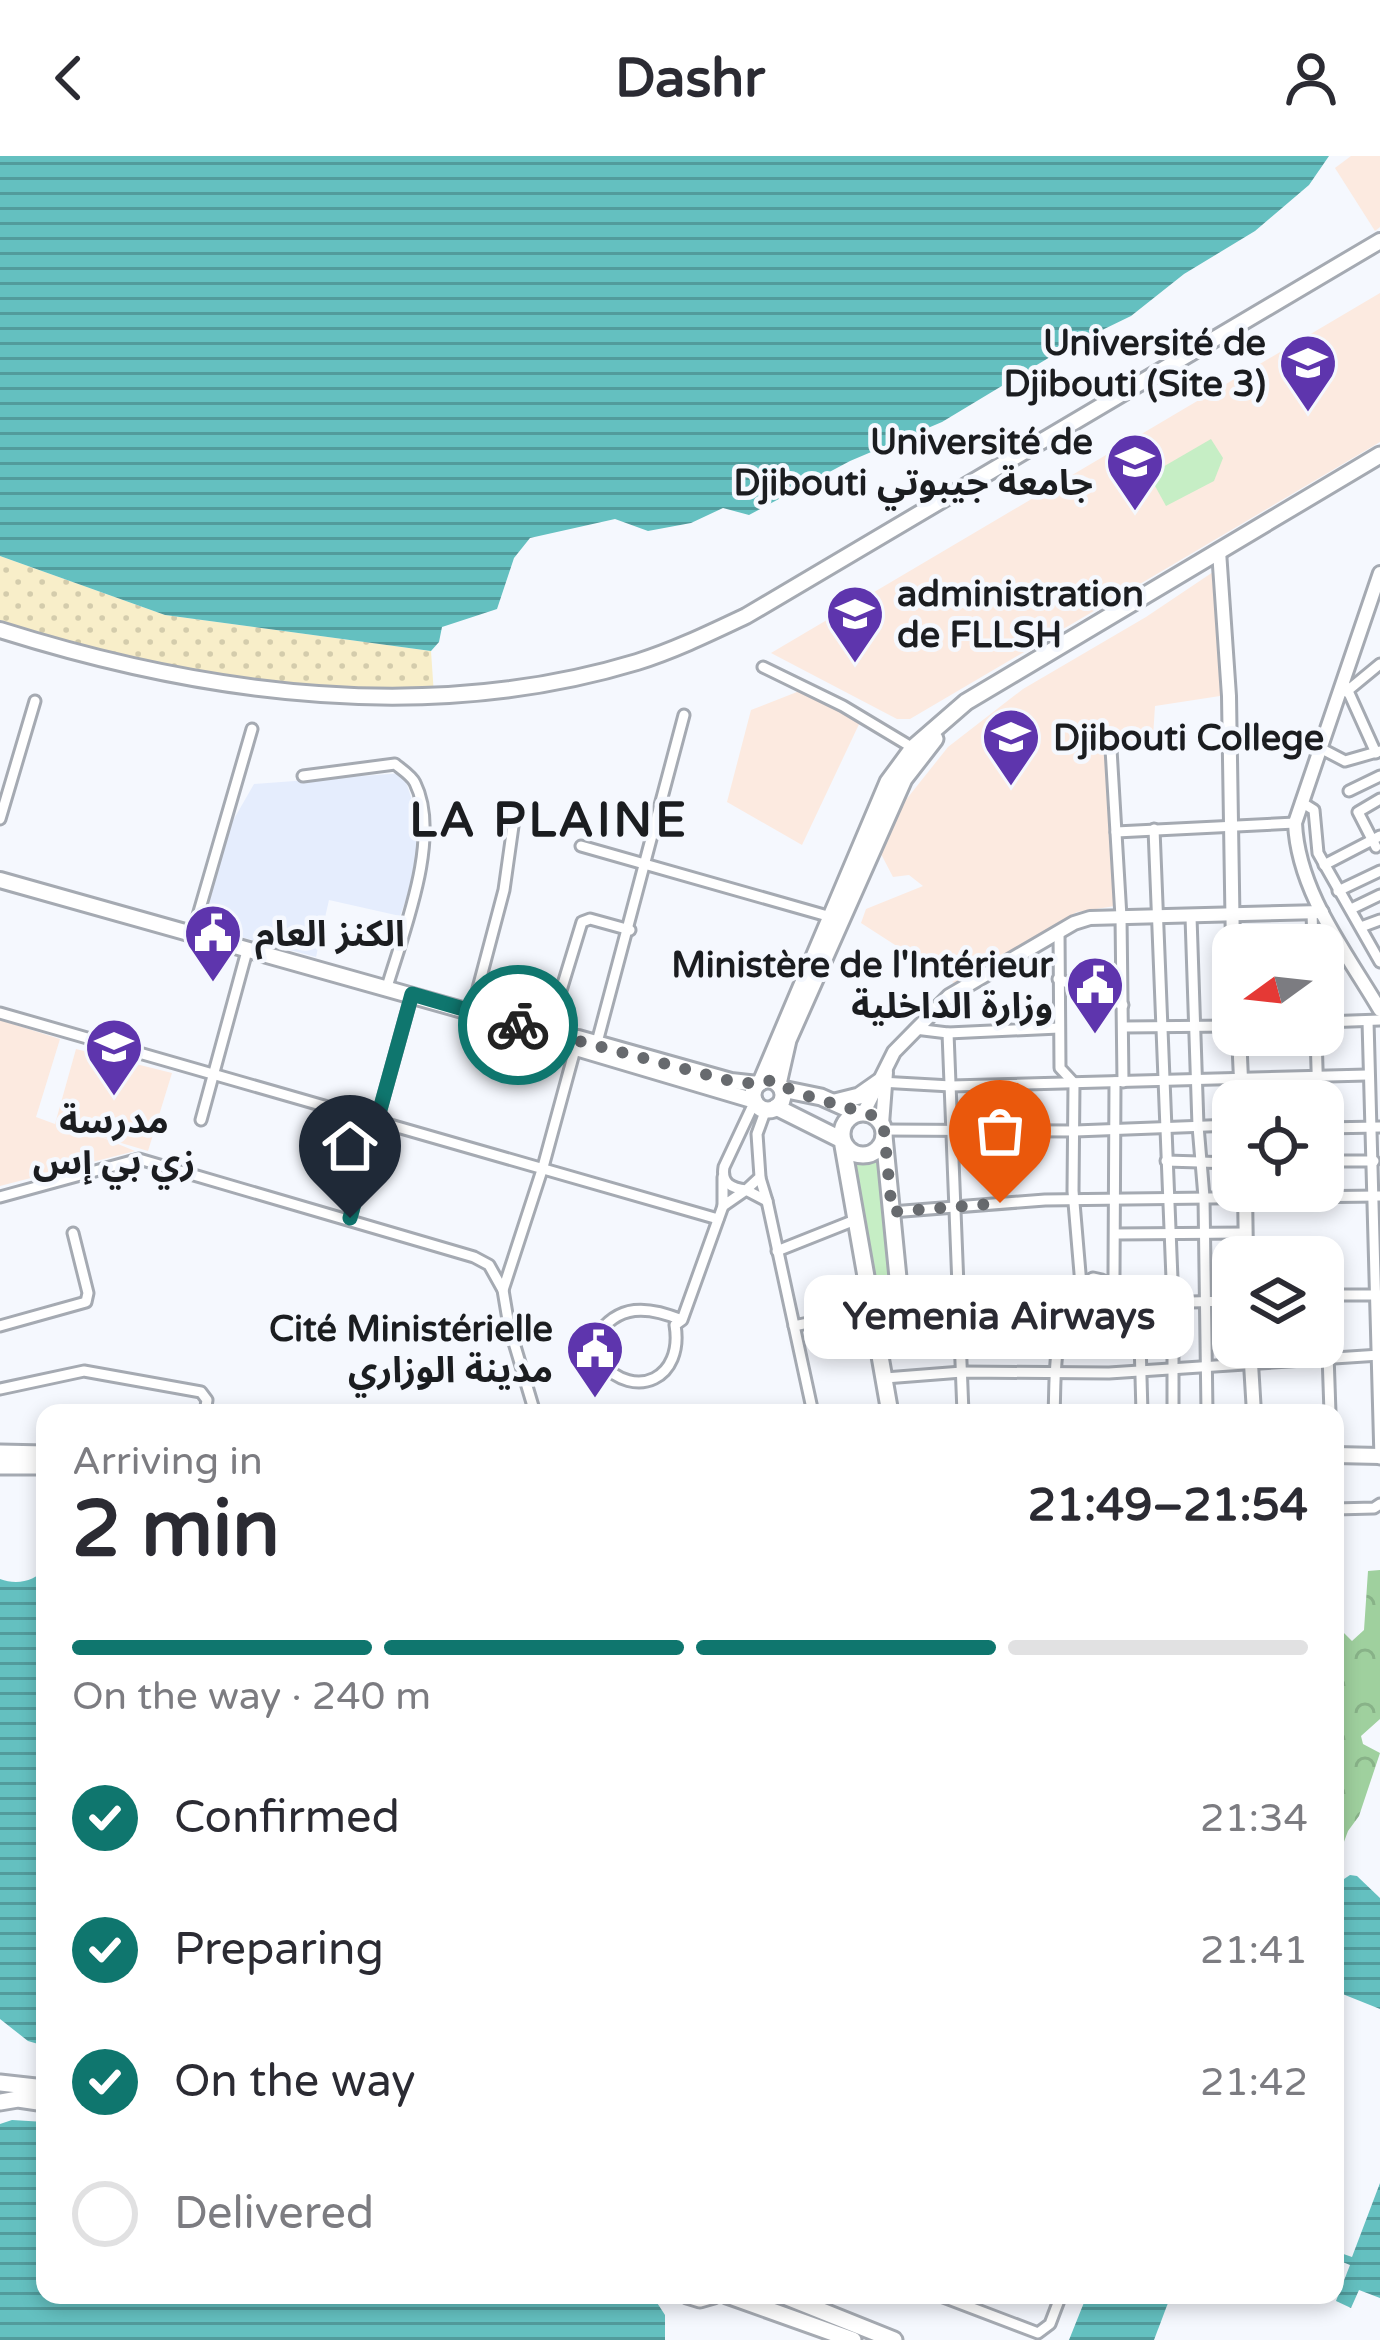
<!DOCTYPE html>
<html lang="en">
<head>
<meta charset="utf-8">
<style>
  body { margin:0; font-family:"Varela Round","Noto Sans Arabic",sans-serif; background:#f7f7f7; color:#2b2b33; height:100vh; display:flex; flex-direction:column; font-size:45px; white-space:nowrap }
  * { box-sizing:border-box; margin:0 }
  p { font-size:39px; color:#7c7c81 }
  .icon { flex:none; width:66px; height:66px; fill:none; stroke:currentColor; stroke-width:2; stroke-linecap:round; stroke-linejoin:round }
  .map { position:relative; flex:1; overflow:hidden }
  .sheet { position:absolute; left:36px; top:1248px; width:1308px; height:900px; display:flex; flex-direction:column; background:#fff; border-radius:24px; box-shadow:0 6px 18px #0003 }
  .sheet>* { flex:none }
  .needle { width:78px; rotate:255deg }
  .controls { position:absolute; left:1212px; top:768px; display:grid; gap:24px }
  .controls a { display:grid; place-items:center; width:132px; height:132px; border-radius:24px; background:#fff; box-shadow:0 6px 18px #0003; font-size:60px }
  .pin { position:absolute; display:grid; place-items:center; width:102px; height:102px; color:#fff; margin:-123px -51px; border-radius:50% 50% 50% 0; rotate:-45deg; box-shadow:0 0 12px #0007 }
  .pin .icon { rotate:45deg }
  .courier { position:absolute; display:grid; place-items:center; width:120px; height:120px; margin:-60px; border:9px solid #0f766e; border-radius:50%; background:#fff; color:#222; box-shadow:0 3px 15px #0007 }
  .bubble { position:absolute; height:84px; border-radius:24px; background:#fff; box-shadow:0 6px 18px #0003; font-size:39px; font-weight:700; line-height:84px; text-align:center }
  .headline em { font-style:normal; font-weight:700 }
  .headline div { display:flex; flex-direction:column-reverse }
  .headline { display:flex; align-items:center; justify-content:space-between; height:204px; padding:0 36px }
  h1 { font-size:78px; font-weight:700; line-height:90px }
  .bar { display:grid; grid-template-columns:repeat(4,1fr); gap:18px 12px; align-content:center; height:144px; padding:0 36px }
  .bar i { height:15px; border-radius:9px; background:#e1e1e2 }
  .bar .current { background:#0f766e }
  .bar p { grid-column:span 4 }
  ol { padding:0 36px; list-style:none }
  li { display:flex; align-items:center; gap:36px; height:132px }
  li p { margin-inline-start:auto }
  li .icon { padding:12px; border-radius:50%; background:#0f766e; color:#fff; stroke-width:4 }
  li:last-child { color:#7c7c81 }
  li i { width:66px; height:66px; border:6px solid #e1e1e2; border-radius:50% }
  header { display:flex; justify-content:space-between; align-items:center; height:156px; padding:0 36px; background:#fff; font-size:54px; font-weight:700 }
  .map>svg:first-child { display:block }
  .built { fill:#e5edfd }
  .education { fill:#fceae0 }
  .forest { fill:url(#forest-crowns) }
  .sand { fill:url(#sand-dots) }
  .green { fill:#c6eec5 }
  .water { fill:url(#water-rules) }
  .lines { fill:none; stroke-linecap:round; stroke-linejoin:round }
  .minor-casing { stroke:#a5aab2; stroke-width:15 }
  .tertiary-casing { stroke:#a5aab2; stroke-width:18 }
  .secondary-casing { stroke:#a5aab2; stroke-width:20 }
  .primary-casing { stroke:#a5aab2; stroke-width:21 }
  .minor { stroke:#fff; stroke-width:9 }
  .tertiary { stroke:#fff; stroke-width:12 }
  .secondary { stroke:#fff; stroke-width:14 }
  .primary { stroke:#fff; stroke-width:15 }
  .done { stroke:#676a6e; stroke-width:12; stroke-dasharray:0 21.6 }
  .route { stroke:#0f766e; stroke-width:15 }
  .labels { text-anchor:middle; stroke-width:9; stroke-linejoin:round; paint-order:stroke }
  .poi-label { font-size:36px; font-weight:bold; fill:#1b1d20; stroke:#f5f8fe; text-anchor:end }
  .district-label { font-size:48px; font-weight:bold; letter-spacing:3px; fill:#1b1d20; stroke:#f5f8fe }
</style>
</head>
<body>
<header><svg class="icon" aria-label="back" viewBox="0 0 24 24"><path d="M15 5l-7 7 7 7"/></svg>Dashr<svg class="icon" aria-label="person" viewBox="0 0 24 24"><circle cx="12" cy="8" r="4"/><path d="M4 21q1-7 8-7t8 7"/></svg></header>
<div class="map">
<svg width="1380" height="2184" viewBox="0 0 1380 2184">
  <defs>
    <pattern id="forest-crowns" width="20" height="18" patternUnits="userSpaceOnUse" patternTransform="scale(3)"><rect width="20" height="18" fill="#9fd09e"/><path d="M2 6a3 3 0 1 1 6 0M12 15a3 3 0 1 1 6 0" fill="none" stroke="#88b288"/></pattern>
    <pattern id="sand-dots" width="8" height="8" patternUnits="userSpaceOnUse" patternTransform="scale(3)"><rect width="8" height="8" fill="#f8eec9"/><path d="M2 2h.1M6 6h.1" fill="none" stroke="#d4ccac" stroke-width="1.8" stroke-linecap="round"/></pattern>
    <pattern id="water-rules" width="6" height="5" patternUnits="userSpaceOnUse" patternTransform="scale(3)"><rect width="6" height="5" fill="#64c0c0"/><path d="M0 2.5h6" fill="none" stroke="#529b9c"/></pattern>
  </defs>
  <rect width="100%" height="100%" fill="#f5f8fe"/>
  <path class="built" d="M 403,617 L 419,665 L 413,723 L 400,760 L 329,744 L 316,801 L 199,770 L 231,668 L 254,628 Z"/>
  <g class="education">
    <path d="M 1351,0 L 1380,0 L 1380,71 L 1375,75 L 1335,12 Z"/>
    <path d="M 1380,137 L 1380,286 L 1162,415 L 910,563 L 897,563 L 771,497 Z"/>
    <path d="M 1219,412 L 1220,540 L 1155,550 L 1153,581 L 1106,590 L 1115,750 L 1077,756 L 954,827 L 861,767 L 866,753 L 923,730 L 909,719 L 893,721 L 881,698 L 905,645 L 948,591 L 1023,533 L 1146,461 Z"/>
    <path d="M 802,534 L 861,564 L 802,689 L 727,646 L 751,554 Z"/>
    <path d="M 0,864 L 60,883 L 36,961 L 55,968 L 76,893 L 172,917 L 148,995 L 101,981 L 135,995 L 0,1030 Z"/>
  </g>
  <path class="forest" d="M 1380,1414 L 1380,1563 L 1361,1580 L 1363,1588 L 1380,1597 L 1359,1660 L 1348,1675 L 1335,1710 L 1335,1436 L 1339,1472 L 1352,1485 L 1364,1474 L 1368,1415 Z"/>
  <path class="sand" d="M 0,400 L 165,459 L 431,495 L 434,539 L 262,530 L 100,503 L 0,472 Z"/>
  <g class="green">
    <path d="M 1211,283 L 1223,302 L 1214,325 L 1166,350 L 1149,319 Z"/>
    <path d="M 881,1001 L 893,1125 L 876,1128 L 851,1006 L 867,1008 Z"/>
  </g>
  <g class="water">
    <path d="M 0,0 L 1329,0 L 1309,29 L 1255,75 L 1184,118 L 1131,160 L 1065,192 L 942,266 L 850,305 L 749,359 L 723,352 L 691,367 L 648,375 L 615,363 L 530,382 L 514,402 L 497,453 L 442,471 L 439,486 L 431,495 L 165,459 L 0,400 Z"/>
    <path d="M 45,1412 L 45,1890 L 28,1885 L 0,1863 L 0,1423 C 16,1429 35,1426 45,1412 Z"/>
    <path d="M 1350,1719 L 1357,1720 L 1380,1742 L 1380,1853 L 1335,1835 L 1335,1729 Z"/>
    <path d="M 12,1964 L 45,1966 L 45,2139 L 652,2139 L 665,2159 L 665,2184 L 0,2184 L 0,1968 Z"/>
    <path d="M 1380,2027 L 1380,2142 L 1359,2134 L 1351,2152 L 1336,2145 L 1350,2109 L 1335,2103 L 1335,2095 L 1352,2101 Z"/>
    <path d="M 1087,2139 L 1171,2139 L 1154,2184 L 1069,2184 Z"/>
  </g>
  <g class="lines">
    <defs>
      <g id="minor">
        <path d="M 763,511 L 843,550 L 913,592"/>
        <path d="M 1344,526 L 1376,597"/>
        <path d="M 1346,536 L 1380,508"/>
        <path d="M 1320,592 L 1345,605 L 1380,595"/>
        <path d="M 1111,593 L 1121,761 L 1123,926"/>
        <path d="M 303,620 L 395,608 C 401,613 412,620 415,627 C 442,681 403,777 387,831"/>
        <path d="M 1349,635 L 1380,620"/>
        <path d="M 1301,646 L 1314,654 L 1318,697 L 1380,806"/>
        <path d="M 0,663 L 35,545"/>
        <path d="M 1154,673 L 1173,1148 L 1173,1257"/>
        <path d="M 1116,676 L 1295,667"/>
        <path d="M 581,690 L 831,761"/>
        <path d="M 1376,691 L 1358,656 L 1380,643"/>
        <path d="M 1324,709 L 1380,680"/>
        <path d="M 1338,735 L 1380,715"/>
        <path d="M 1351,753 L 1380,739"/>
        <path d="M 1312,756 L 1313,789"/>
        <path d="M 1191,761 L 1198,970 L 1204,1041 L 1207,1257"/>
        <path d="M 1361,771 L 1380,764"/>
        <path d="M 1059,775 L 1060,912 L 1074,927 L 1073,1035 L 1081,1129"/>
        <path d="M 192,780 L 252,573"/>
        <path d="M 1058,823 L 1123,849"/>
        <path d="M 472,855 L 504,734 L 513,670"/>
        <path d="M 0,857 L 718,1063"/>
        <path d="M 1368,865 L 1380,1303"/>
        <path d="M 1323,866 L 1380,864"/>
        <path d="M 1124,871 L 1233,870"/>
        <path d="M 915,873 L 948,877 L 1059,872"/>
        <path d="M 548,877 L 582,766 L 590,763 L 630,774"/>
        <path d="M 948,877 L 963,1257"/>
        <path d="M 1316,879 L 1318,945"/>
        <path d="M 596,890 L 684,559"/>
        <path d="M 1281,922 L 1282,945"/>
        <path d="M 880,926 L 951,930 L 1367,919"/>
        <path d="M 755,945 L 724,1011 C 721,1028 732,1032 746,1034 L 760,1021 L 757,978 L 766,953"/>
        <path d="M 201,964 L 247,795"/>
        <path d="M 1323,972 L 1380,971"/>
        <path d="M 884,974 L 1075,975 L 1233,969"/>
        <path d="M 1166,1005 L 1233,1007"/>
        <path d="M 1323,1005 L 1374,1005"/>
        <path d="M 723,1021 L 723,1050 L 746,1034 L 767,1045 L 760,1022"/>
        <path d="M 0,1041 L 139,1003 L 474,1101 L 489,1109 L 503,1134 L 509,1170 L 535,1257"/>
        <path d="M 767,1045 L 813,1257"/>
        <path d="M 891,1056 L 1045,1044 L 1380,1040"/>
        <path d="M 350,1062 L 412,838"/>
        <path d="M 1115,1078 L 1246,1077"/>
        <path d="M 777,1095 L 855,1064"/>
        <path d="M 503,1134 L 543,1011 L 577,886"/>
        <path d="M 1109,1135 L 1102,1124 L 1093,1122 L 1081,1129 L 1079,1139 L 1088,1151 L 1102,1151 L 1108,1144 L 1114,1119 L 1115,926"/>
        <path d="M 1323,1139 L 1380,1139"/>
        <path d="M 1326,1139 L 1330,1257"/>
        <path d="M 900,1142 L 1053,1130 L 1079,1134"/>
        <path d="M 1105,1148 L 1233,1145"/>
        <path d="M 1139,1149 L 1142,1257"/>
        <path d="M 682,1164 C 648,1150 618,1147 596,1181 L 600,1206 C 636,1246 684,1222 675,1169 L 682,1164 L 723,1050"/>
        <path d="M 0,1170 L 86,1146 L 88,1137 L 73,1077"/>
        <path d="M 794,1170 L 874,1153"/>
        <path d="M 885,1222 L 962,1216 L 1109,1217 L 1380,1199"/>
        <path d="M 0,1233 L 84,1215 L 201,1236 L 207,1244 L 205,1257"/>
        <path d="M 1054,1257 C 1056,1223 1051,1167 1080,1143"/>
        <path d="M 1335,1353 L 1374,1352 L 1380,1348"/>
        <path d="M 938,2139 L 1038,2177 L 1050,2168 L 1061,2139"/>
      </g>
      <g id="tertiary">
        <path d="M 1219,395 L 1229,540 L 1233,794"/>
        <path d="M 1380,417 L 1295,667 C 1298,736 1346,796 1380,854"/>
        <path d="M 1239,879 L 1242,945"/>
        <path d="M 864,956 L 894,896 L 949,840 L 1074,767 L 1090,762 L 1322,756"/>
        <path d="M 882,968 L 886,916"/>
        <path d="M 1245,1035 L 1246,1101"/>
        <path d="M 1250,1191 L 1254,1257"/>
      </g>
      <g id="secondary">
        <path d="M 0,474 C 203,538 429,569 637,506 C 675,494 710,477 746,460 L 1380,85"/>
        <path d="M 0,724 L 555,880 L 578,882 L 731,925 L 758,928"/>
        <path d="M 559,882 L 576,892 L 755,945"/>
        <path d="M 1335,1299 L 1380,1300"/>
      </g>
      <g id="primary">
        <circle cx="768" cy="939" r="15"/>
        <path d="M 761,926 L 888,626 L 913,592 L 966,546 L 1380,299"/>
        <path d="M 778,928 L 788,884 L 904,623 L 935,583"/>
        <path d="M 782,933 L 821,941 L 857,957"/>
        <path d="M 835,946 L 859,940 L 879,926"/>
        <path d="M 776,951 L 842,984 L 890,1257"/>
        <circle cx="863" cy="978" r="21"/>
        <path d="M 872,1144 L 900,1142 L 884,980"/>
        <path d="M 0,1297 L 45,1298"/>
        <path d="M 0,1310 L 45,1310"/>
        <path d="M 0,1927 L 45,1932"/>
        <path d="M 0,1946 L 18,1943 L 45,1947"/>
        <path d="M 687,2139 L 700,2143 L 714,2139"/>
        <path d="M 727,2139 L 853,2184"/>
        <path d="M 782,2139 L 894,2184"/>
      </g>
    </defs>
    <use href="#minor" class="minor-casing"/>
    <use href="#tertiary" class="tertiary-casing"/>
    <use href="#secondary" class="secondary-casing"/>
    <use href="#primary" class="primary-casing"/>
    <use href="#minor" class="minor"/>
    <use href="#tertiary" class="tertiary"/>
    <use href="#secondary" class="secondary"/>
    <use href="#primary" class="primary"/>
  </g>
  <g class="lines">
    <path class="done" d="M 518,869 L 731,925 L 758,928 L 772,924 C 794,939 846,950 874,960 L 884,974 L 892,1056 L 1000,1047"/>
    <path class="route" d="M 350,1062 L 412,838 L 518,869"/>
  </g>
  <defs>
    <symbol id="university-pin" viewBox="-11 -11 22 30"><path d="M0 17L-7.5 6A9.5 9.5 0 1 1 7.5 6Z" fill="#5e35ad" stroke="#f5f8fe"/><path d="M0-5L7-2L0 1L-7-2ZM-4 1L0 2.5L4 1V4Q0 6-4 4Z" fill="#fff"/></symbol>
    <symbol id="civic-pin" viewBox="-11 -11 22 30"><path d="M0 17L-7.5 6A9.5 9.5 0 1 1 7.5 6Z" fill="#5e35ad" stroke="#f5f8fe"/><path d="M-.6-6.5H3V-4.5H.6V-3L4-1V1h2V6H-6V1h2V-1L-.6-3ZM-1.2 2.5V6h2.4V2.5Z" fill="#fff"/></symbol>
    <symbol id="school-pin" viewBox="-11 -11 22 30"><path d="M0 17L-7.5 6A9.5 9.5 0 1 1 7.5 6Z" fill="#5e35ad" stroke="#f5f8fe"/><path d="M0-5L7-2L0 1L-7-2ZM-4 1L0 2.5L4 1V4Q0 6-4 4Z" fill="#fff"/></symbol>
  </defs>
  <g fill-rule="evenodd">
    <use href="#university-pin" x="1275" y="174" width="66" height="90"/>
    <use href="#university-pin" x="1102" y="273" width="66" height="90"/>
    <use href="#university-pin" x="822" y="425" width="66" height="90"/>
    <use href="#university-pin" x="978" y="548" width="66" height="90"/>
    <use href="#civic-pin" x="180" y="744" width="66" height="90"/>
    <use href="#civic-pin" x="1062" y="796" width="66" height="90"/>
    <use href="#school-pin" x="81" y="858" width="66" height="90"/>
    <use href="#civic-pin" x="562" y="1160" width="66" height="90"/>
  </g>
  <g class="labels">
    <g class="poi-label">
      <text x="1266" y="199">Université de<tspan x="1266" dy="41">Djibouti (Site 3)</tspan></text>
      <text x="1093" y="298">Université de<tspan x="1093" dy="41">Djibouti جامعة جيبوتي</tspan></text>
      <text x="897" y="450" text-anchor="start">administration<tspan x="897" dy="41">de FLLSH</tspan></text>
      <text x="1053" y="594" text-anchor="start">Djibouti College</text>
      <text x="255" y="790" text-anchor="start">الكنز العام</text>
      <text x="1053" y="821">Ministère de l'Intérieur<tspan x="1053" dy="41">وزارة الداخلية</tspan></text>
      <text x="114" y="977" text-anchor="middle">مدرسة<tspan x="114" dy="41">زي بي إس</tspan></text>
      <text x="553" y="1185">Cité Ministérielle<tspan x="553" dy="41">مدينة الوزاري</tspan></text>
    </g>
    <g class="district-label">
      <text x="549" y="680">LA PLAINE</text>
    </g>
  </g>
</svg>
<div class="controls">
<a><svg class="needle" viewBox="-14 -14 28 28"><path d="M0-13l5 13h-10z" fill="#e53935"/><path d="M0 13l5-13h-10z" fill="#7c7c81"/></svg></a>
<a><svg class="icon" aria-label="locate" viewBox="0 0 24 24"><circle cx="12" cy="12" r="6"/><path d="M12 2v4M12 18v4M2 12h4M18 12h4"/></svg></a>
<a><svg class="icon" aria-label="layers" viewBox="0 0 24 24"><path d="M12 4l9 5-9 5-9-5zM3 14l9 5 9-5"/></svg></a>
</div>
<div class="pin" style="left:1000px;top:1047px;background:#ea580c"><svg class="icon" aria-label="bag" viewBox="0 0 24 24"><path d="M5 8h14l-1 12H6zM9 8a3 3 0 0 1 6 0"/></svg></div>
<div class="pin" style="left:350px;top:1062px;background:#1f2937"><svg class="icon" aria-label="home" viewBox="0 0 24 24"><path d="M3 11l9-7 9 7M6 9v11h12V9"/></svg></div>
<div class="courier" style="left:518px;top:869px"><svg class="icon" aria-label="bike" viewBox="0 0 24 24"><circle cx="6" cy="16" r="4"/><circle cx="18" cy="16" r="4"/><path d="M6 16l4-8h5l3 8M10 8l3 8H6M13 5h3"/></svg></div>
<div class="bubble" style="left:804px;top:1119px;width:390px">Yemenia Airways</div>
<section class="sheet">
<div class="headline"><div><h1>2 min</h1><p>Arriving in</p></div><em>21:49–21:54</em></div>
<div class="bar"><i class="current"></i><i class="current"></i><i class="current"></i><i></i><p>On the way · 240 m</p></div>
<ol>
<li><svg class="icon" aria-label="check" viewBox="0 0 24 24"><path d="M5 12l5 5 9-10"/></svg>Confirmed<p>21:34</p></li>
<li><svg class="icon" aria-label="check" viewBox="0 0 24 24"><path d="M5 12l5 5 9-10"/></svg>Preparing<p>21:41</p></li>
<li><svg class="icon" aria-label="check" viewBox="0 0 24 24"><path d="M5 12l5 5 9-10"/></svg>On the way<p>21:42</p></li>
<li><i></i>Delivered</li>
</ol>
</section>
</div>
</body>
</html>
